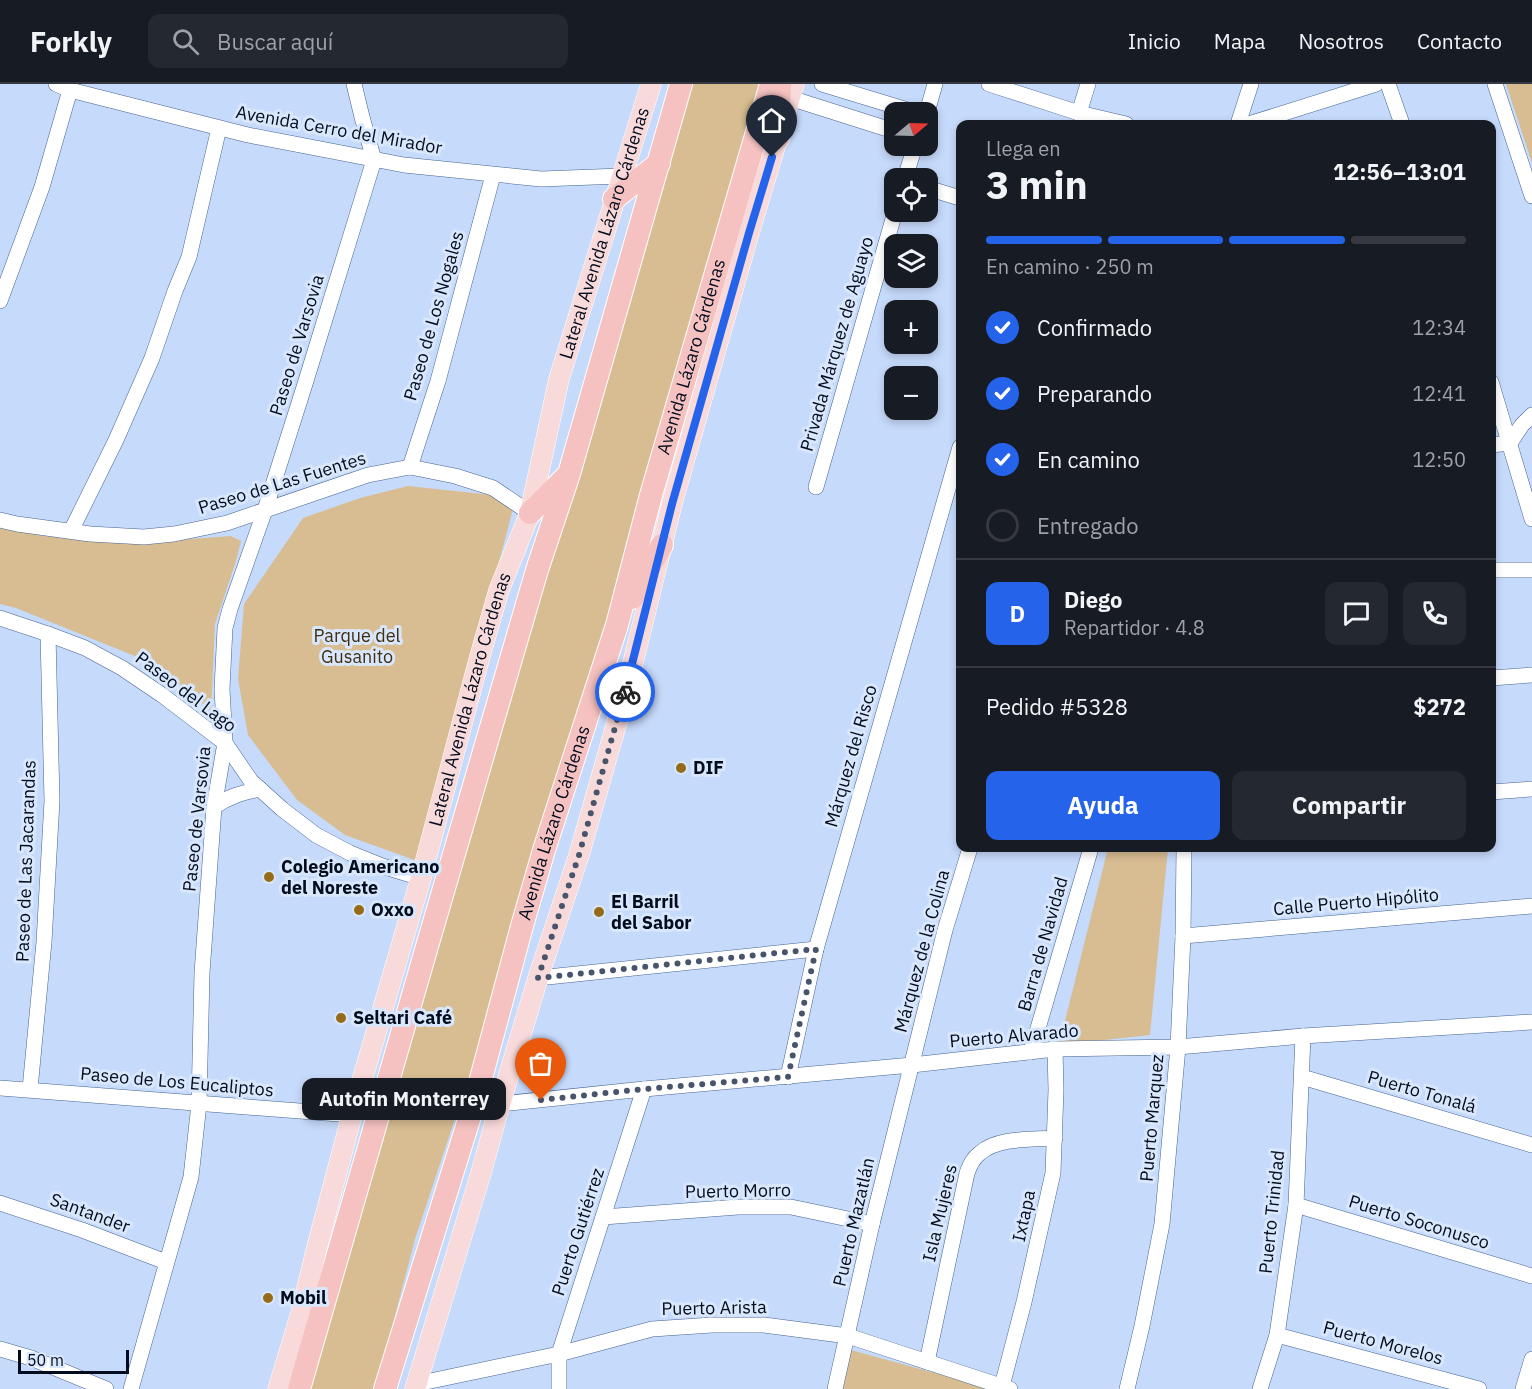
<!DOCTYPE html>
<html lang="es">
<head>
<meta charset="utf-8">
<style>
  body { margin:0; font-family:"IBM Plex Sans",sans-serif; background:#242831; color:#f1f3f6; height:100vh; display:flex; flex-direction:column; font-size:22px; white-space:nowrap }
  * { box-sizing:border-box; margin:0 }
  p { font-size:20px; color:#9ea1a6 }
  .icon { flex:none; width:33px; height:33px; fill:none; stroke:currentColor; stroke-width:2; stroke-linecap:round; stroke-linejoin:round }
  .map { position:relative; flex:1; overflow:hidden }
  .panel { position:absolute; left:956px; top:36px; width:540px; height:732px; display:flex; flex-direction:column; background:#171b24; border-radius:12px; box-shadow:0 3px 9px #0003 }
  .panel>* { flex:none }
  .needle { width:39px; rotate:71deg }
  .fabs { position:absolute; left:884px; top:18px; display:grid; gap:12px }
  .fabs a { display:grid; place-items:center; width:54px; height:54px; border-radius:12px; background:#171b24; box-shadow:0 3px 9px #0003; font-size:30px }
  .scale { position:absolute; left:18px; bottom:15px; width:111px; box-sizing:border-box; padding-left:6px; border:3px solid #030c1e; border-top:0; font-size:16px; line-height:21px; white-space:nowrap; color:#030c1e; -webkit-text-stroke:4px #d9e7fd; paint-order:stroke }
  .pin { position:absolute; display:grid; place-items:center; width:51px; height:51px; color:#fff; margin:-62px -26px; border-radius:50% 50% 50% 0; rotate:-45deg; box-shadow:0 0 6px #0007 }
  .pin .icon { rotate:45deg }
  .courier { position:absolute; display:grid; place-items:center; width:60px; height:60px; margin:-30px; border:4px solid #2563eb; border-radius:50%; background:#fff; color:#222; box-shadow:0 2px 8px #0007 }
  .bubble { position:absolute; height:42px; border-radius:12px; background:#171b24; box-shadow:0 3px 9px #0003; font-size:20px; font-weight:800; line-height:42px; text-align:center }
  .headline em { font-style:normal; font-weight:800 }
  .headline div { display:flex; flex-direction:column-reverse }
  .headline { display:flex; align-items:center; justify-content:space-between; height:102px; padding:0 30px }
  h1 { font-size:39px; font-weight:800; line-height:45px }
  .bar { display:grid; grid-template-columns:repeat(4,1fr); gap:9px 6px; align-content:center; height:72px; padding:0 30px }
  .bar i { height:8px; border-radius:4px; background:#363941 }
  .bar .on { background:#2563eb }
  .bar p { grid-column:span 4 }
  .line { display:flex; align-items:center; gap:15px; padding:0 30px; border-top:2px solid #363941 }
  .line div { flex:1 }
  .round { display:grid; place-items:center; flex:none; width:63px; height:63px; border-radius:12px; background:#242831 }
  ol { padding:0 30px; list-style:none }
  li { display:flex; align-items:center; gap:18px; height:66px }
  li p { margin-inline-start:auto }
  li .icon { padding:6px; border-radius:50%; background:#2563eb; color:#fff; stroke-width:4 }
  li:last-child { color:#9ea1a6 }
  li i { width:33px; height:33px; border:3px solid #363941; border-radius:50% }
  .primary-button { display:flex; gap:12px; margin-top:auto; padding:12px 30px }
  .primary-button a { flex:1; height:69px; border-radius:12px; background:#2563eb; color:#fff; font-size:24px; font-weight:800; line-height:69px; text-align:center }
  .primary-button a+a { background:#242831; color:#f1f3f6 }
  header { display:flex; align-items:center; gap:36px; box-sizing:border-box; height:84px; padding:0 30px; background:#171b24; border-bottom:2px solid #363941 }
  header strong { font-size:28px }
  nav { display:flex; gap:33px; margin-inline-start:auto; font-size:21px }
  .search { width:420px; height:54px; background:#242831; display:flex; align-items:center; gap:15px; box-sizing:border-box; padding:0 21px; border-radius:12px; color:#9ea1a6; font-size:22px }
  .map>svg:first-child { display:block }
  .green { fill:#d8bd92 }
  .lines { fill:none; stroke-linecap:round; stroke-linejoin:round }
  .minor-casing { stroke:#466493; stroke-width:16 }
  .major-casing { stroke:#fff; stroke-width:21 }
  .highway-casing { stroke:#fff; stroke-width:24 }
  .minor { stroke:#fff; stroke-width:15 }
  .major { stroke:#f9dada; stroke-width:20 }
  .highway { stroke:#f5c2c1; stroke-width:22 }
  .done { stroke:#47546b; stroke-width:6; stroke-dasharray:0 10.8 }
  .route { stroke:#2563eb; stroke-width:8 }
  .poi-dot { fill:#956b17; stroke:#d9e7fd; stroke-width:2 }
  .labels { text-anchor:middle; stroke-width:6; stroke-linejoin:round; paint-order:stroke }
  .street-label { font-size:18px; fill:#030c1e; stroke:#d9e7fd }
  .park-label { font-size:18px; fill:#3f2e0f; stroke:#d9e7fd }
  .poi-label { font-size:18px; font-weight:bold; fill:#030c1e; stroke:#d9e7fd; text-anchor:start }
</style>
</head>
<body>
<header>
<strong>Forkly</strong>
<div class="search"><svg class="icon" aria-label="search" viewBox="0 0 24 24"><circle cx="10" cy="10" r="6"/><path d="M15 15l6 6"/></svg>Buscar aquí</div>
<nav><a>Inicio</a><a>Mapa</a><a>Nosotros</a><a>Contacto</a></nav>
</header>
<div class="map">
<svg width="1532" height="1305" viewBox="0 0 1532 1305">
  <rect width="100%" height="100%" fill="#c6dafb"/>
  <g class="green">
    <path d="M 690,0 L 773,0 L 504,887 L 415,1155 L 376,1305 L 302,1305 Z"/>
    <path d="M 1506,0 L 1532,0 L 1532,79 Z"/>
    <path d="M 408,402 L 492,411 L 514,421 L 420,778 L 345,751 L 297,716 L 248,651 L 238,595 L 244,520 L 303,434 L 360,414 Z"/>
    <path d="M 0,441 L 43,452 L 149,458 L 231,452 L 241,457 L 236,477 L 215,540 L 211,627 L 157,581 L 16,524 L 0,520 Z"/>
    <path d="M 1108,764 L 1168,764 L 1150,951 L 1059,961 Z"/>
    <path d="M 851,1266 L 993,1305 L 843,1305 Z"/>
  </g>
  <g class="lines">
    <defs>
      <g id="minor">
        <path d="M 56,0 L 70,6 L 248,51 L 404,81 L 541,95 L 621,92"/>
        <path d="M 822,0 L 914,28"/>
        <path d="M 989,0 L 1079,29 L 1126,40"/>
        <path d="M 1388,0 L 1402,40"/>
        <path d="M 1495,0 L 1532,112"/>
        <path d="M 790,14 L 894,47"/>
        <path d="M 927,28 L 935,0"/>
        <path d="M 1079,29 L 1088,0"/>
        <path d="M 1238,40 L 1251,0"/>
        <path d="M 1249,40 L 1376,0"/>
        <path d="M 905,94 L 915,62"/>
        <path d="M 927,104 L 960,114"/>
        <path d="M 0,217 L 42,103 L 70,6"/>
        <path d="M 1491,298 L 1532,435"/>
        <path d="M 1491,361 L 1510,359 L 1522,341 L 1532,331"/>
        <path d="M 410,383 L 438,297 L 493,91"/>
        <path d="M 816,403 L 895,128"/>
        <path d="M 0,436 L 17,440 L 90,450 L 144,453 L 174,450 L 227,439 L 368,391 L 410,383 L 455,392 L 493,404 L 530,429"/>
        <path d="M 71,447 L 116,356 L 152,274 L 175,207 L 189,173 L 219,44"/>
        <path d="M 1491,486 L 1532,486"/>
        <path d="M 0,534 L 48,550 L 85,564 L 122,584 L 162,611 L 225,659 L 251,697 L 282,725 L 316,751 L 350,769 L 382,782 L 421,794"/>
        <path d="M 1491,594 L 1532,591"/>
        <path d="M 1491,708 L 1532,705"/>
        <path d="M 214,723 C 229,712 242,709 260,705"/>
        <path d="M 1183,852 L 1532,822"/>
        <path d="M 538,894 L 816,865"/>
        <path d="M 1031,968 L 1091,764"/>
        <path d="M 788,993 L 816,865 L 960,363"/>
        <path d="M 1302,993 L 1532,1061"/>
        <path d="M 0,1004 L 352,1031"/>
        <path d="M 30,1005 L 44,858 L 52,717 L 48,550"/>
        <path d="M 500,1020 L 644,1005 L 912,981 L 1055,965 L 1178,963 L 1303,952 L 1532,938"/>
        <path d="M 0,1119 L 82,1146 L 166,1178"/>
        <path d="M 1296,1121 L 1532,1192"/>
        <path d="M 603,1133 L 738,1123 L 791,1123 L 872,1140"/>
        <path d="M 1277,1251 L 1479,1305"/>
        <path d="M 0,1265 L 31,1274 L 106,1305"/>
        <path d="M 927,1278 L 967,1089 C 970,1081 973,1074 980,1069 C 999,1053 1032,1056 1055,1054"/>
        <path d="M 416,1300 L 559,1270 L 652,1245 L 712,1241 L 764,1241 L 848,1252 L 1010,1305"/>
        <path d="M 1002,1302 L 1024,1218 L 1053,1089 L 1056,1006 L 1055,965"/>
        <path d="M 131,1305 L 191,1093 L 199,1020 L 202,889 L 214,723 L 225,659 L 222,605 L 225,544 L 230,525 L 265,426 L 305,300 L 374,76 L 362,33 L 354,0"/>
        <path d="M 559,1305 L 559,1270 L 644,1005"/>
        <path d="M 835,1305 L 872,1140 L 945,846 L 970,764"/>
        <path d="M 1127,1305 L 1142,1242 L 1162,1140 L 1178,963 L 1183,852 L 1184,764"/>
        <path d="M 1260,1305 L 1277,1251 L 1296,1121 L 1303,952"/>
        <path d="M 1523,1305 L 1532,1275"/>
      </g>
      <g id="major">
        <path id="s1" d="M 278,1305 L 301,1229 L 317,1163 L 352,1031 L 421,794 L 480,572 L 499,506 L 530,429 L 559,295 L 651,0"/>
        <path d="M 415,1305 L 481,1089 L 500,1020 L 538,894 L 579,771 L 627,603 L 672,420 L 749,149 L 794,0"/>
      </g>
      <g id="highway">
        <path d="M 778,54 L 780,0"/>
        <path d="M 614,115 L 659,79"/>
        <path d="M 530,429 L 566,393"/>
        <path d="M 632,514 L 662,461"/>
        <path d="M 299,1305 L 428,859 L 537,486 L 569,390 L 681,0"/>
        <path id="s2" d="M 385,1305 L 476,1013 L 522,842 L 544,766 L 617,541 L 651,411 L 771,0"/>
      </g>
    </defs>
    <use href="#minor" class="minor-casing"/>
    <use href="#major" class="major-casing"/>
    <use href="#highway" class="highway-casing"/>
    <use href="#minor" class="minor"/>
    <use href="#major" class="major"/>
    <use href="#highway" class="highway"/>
  </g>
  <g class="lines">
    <path class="done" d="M 541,1016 L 644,1005 L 788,993 L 816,865 L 538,894 L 579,771 L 625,608"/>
    <path class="route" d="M 625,608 L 672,420 L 749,149 L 772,73"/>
  </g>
  <g class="poi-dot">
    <circle cx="681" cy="684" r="6"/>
    <circle cx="269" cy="793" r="6"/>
    <circle cx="359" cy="826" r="6"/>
    <circle cx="599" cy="828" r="6"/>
    <circle cx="341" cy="934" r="6"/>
    <circle cx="268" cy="1214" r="6"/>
  </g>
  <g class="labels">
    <g class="street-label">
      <text transform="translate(339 46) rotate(10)" y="6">Avenida Cerro del Mirador</text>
      <text dy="6" stroke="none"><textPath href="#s1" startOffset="1202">Lateral Avenida Lázaro Cárdenas</textPath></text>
      <text transform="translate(434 232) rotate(-74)" y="6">Paseo de Los Nogales</text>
      <text transform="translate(837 260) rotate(-74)" y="6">Privada Márquez de Aguayo</text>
      <text transform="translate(297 261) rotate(-73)" y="6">Paseo de Varsovia</text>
      <text dy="6" stroke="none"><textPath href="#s2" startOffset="1077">Avenida Lázaro Cárdenas</textPath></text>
      <text transform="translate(282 399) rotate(-17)" y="6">Paseo de Las Fuentes</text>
      <text transform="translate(186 608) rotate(37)" y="6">Paseo del Lago</text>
      <text dy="6" stroke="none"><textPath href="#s1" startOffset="716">Lateral Avenida Lázaro Cárdenas</textPath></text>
      <text transform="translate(851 672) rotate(-74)" y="6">Márquez del Risco</text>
      <text transform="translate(197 735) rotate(-84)" y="6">Paseo de Varsovia</text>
      <text dy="6" stroke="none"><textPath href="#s2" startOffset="591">Avenida Lázaro Cárdenas</textPath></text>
      <text transform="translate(26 777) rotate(-88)" y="6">Paseo de Las Jacarandas</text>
      <text transform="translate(1356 818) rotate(-5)" y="6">Calle Puerto Hipólito</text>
      <text transform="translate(1043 860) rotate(-74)" y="6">Barra de Navidad</text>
      <text transform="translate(922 867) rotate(-75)" y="6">Márquez de la Colina</text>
      <text transform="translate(1014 952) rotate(-5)" y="6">Puerto Alvarado</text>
      <text transform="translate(177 998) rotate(5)" y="6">Paseo de Los Eucaliptos</text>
      <text transform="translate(1422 1008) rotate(16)" y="6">Puerto Tonalá</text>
      <text transform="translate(1152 1034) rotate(-85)" y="6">Puerto Marquez</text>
      <text transform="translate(738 1107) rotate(-1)" y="6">Puerto Morro</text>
      <text transform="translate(1272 1128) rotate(-84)" y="6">Puerto Trinidad</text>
      <text transform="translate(90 1129) rotate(20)" y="6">Santander</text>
      <text transform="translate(940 1129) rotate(-77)" y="6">Isla Mujeres</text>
      <text transform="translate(1024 1132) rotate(-78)" y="6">Ixtapa</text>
      <text transform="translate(854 1138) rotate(-77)" y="6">Puerto Mazatlán</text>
      <text transform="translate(1419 1138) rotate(17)" y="6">Puerto Soconusco</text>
      <text transform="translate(578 1148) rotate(-72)" y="6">Puerto Gutiérrez</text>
      <text transform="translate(714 1224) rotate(-1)" y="6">Puerto Arista</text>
      <text transform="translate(1383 1259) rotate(15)" y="6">Puerto Morelos</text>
    </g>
    <g class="park-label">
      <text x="357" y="558">Parque del<tspan x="357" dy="21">Gusanito</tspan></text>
    </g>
    <g class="poi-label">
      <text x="693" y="690">DIF</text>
      <text x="281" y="789">Colegio Americano<tspan x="281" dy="21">del Noreste</tspan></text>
      <text x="611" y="824">El Barril<tspan x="611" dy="21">del Sabor</tspan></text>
      <text x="371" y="832">Oxxo</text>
      <text x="353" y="940">Seltari Café</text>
      <text x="280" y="1220">Mobil</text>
    </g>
  </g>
</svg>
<div class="fabs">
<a><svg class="needle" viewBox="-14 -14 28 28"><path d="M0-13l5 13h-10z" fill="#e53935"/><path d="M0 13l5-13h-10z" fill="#9ea1a6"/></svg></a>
<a><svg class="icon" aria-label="locate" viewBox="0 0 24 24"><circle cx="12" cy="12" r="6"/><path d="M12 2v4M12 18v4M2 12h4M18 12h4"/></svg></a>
<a><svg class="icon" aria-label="layers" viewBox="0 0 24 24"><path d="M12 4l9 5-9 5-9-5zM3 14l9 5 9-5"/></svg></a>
<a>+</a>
<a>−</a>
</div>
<div class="scale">50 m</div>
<div class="pin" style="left:541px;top:1016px;background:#ea580c"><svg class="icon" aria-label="bag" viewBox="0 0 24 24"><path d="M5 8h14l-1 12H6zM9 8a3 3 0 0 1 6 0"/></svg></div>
<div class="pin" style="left:772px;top:73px;background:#1f2937"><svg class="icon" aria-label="home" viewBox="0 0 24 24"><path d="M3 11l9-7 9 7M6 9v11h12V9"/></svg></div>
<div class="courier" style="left:625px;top:608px"><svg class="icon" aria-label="bike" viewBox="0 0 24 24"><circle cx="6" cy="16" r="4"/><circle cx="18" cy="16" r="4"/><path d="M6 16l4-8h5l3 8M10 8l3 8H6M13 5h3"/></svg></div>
<div class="bubble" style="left:302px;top:994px;width:204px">Autofin Monterrey</div>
<section class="panel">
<div class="headline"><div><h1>3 min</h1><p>Llega en</p></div><em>12:56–13:01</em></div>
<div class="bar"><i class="on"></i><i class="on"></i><i class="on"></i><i></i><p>En camino · 250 m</p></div>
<ol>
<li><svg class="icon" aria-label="check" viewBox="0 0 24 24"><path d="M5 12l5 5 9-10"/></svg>Confirmado<p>12:34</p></li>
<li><svg class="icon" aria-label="check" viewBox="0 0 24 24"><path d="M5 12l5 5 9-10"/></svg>Preparando<p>12:41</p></li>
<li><svg class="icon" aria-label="check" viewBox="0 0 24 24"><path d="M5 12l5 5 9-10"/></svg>En camino<p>12:50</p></li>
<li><i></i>Entregado</li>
</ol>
<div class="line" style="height:108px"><b class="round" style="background:#2563eb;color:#fff">D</b><div><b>Diego</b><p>Repartidor · 4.8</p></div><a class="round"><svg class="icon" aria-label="chat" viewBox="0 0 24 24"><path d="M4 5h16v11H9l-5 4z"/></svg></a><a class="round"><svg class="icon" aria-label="phone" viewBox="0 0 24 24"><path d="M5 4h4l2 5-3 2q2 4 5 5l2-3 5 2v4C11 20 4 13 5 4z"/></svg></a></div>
<div class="line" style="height:78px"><div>Pedido #5328</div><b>$272</b></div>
<div class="primary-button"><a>Ayuda</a><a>Compartir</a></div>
</section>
</div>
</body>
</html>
